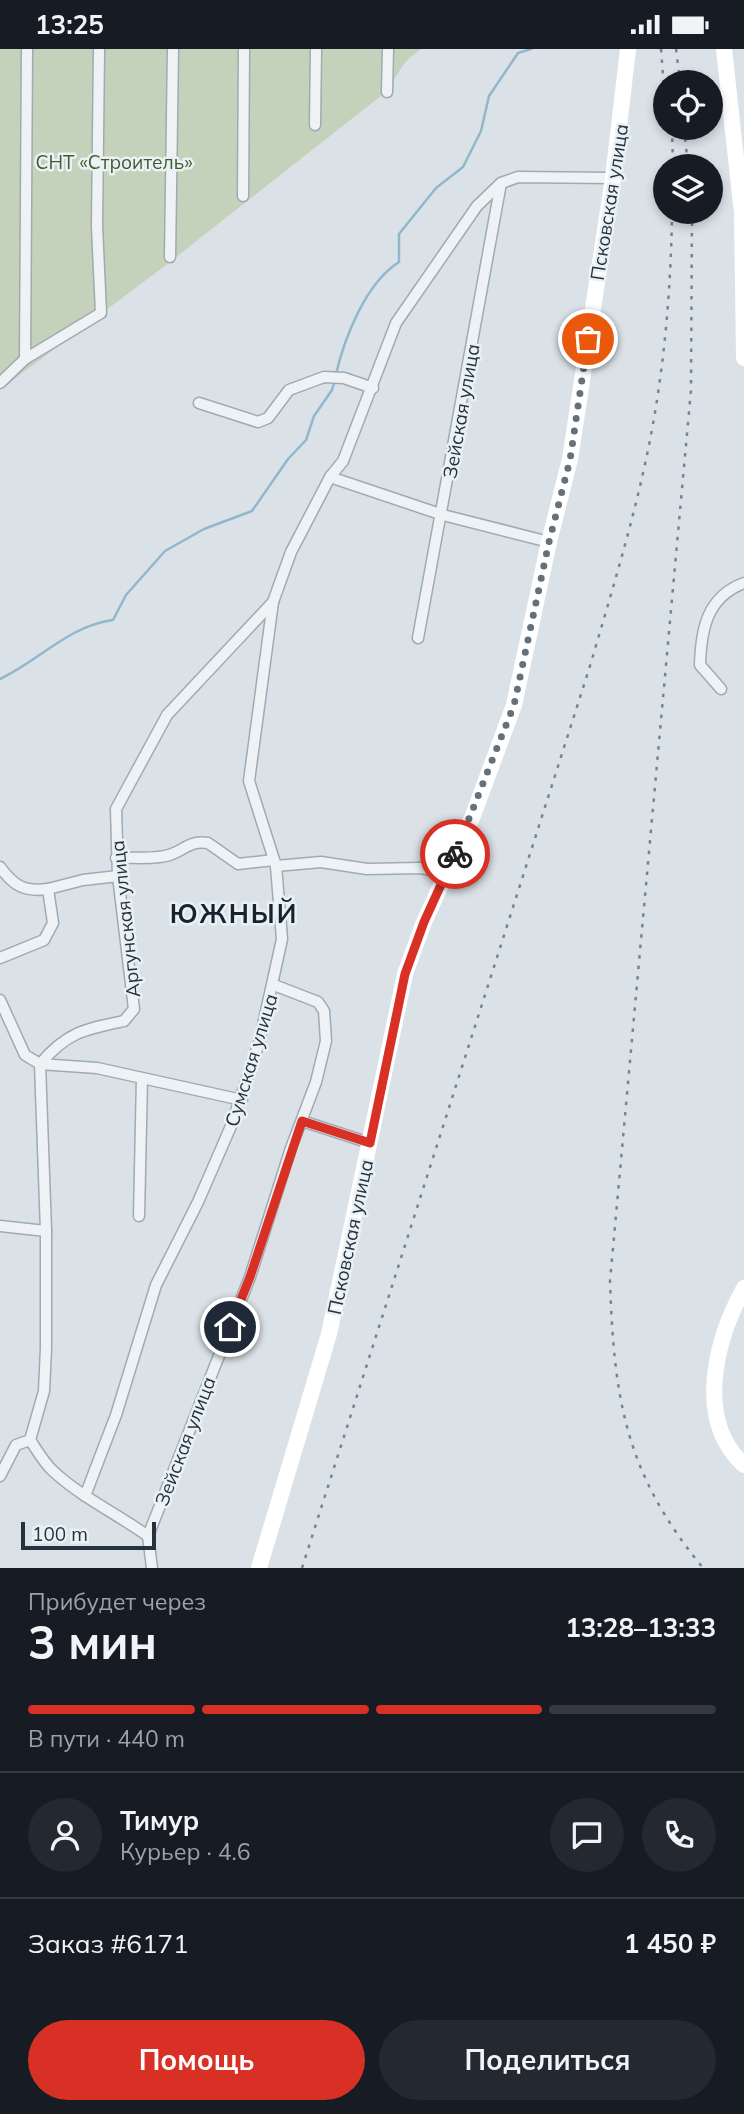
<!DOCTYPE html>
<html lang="ru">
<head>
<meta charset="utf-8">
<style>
  body { margin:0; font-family:Mulish,sans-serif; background:#242831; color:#f1f3f6; height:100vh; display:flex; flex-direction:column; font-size:26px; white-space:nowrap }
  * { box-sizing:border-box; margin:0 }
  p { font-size:23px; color:#9ea1a6 }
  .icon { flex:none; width:38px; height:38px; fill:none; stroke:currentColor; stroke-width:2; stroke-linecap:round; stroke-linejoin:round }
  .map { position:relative; height:1519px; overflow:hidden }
  .sheet { display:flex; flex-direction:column; background:#171b24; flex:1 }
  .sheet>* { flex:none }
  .controls { position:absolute; left:653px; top:21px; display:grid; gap:14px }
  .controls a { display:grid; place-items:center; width:70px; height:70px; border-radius:50%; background:#171b24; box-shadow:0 4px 10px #0003; font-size:35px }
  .scale { position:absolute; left:21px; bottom:18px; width:135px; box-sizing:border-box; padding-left:7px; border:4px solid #24323f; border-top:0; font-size:19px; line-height:24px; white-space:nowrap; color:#24323f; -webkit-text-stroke:5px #eaf1f5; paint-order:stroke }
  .pin { position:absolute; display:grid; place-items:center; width:60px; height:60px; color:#fff; margin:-30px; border:4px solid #fff; border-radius:50%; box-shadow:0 2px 7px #0007 }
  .courier { position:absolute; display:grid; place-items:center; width:70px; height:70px; margin:-35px; border:5px solid #d93025; border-radius:50%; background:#fff; color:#222; box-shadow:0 2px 9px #0007 }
  .overview em { font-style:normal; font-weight:700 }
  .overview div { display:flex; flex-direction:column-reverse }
  .overview { display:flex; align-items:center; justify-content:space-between; height:119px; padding:0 28px }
  h1 { font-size:46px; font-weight:700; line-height:52px }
  .bar { display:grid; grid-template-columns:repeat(4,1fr); gap:10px 7px; align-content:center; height:84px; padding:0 28px }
  .bar i { height:9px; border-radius:5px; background:#363941 }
  .bar .active { background:#d93025 }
  .bar p { grid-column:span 4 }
  .line { display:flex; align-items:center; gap:18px; padding:0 28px; border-top:2px solid #363941 }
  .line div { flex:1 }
  .round { display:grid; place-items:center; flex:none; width:74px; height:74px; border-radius:37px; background:#242831 }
  .button { display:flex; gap:14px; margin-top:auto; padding:14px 28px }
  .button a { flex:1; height:80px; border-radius:42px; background:#d93025; color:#fff; font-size:28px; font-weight:700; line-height:80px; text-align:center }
  .button a+a { background:#242831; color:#f1f3f6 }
  .status { display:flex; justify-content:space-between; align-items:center; height:49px; padding:0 35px; background:#171b24; direction:ltr }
  .status svg { height:19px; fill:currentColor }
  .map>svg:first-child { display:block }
  .green { fill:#c5d2bb }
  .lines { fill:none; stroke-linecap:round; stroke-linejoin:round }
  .stream { stroke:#92b7cc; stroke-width:2.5 }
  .street-casing { stroke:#a0aab1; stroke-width:13 }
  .street { stroke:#eef2f5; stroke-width:10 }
  .secondary { stroke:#fff; stroke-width:16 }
  .rail { stroke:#738492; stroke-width:2.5; stroke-dasharray:3.5 7; stroke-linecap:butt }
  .done { stroke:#64707a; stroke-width:7; stroke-dasharray:0 12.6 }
  .route { stroke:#d93025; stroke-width:9 }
  .labels { text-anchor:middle; stroke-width:5; stroke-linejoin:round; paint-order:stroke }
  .park-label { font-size:19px; fill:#3f5c30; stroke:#eaf1f5 }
  .street-label { font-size:19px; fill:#24323f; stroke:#eaf1f5 }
  .district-label { font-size:26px; font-weight:bold; letter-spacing:2px; fill:#16232f; stroke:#eaf1f5 }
</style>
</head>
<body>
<div class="status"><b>13:25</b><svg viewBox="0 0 49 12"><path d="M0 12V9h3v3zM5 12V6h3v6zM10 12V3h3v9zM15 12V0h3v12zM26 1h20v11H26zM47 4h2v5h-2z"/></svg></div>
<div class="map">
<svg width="744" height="1519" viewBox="0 0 744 1519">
  <rect width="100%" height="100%" fill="#dbe2e7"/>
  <path class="green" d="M 0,0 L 421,0 L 406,12 L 386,43 L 166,216 L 0,341 Z"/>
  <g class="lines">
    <g class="stream">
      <path d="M 336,325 C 345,287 366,234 399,213 L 399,185 L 436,139 L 463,118 L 481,82 L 489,47 L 518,4 L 531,0"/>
      <path d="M 0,630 C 39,612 68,577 113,571 L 126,546 L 165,502 L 204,480 L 252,462 L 288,410 L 306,391 L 314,367 L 332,341 L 335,331"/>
    </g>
    <defs>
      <g id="street">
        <path d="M 387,43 L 388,0"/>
        <path d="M 315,76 L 316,0"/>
        <path d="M 243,147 L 244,0"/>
        <path d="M 170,208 L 173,0"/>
        <path d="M 25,310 L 27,0"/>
        <path d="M 0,334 L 25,310 L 101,264 L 97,177 L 99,0"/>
        <path d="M 199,354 L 258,373 L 268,369 L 289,341 L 324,328 L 344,329 L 373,339"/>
        <path d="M 330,428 L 443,466 L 549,493"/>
        <path d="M 418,589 L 501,134"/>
        <path d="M 721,640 L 700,616 C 701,580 707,548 744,534"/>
        <path d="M 116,809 C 133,808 157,811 172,805 C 185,800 192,791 208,794 L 238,815 L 274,811"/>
        <path d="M 276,817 L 321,813 L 367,820 L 421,819 L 446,825"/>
        <path d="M 0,818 C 14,837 24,843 48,840 L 53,874 L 44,891 L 0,909"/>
        <path d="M 48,840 L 83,831 L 118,827"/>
        <path d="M 0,951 L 25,1006 L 40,1015 L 97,1019 L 242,1051"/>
        <path d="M 302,1072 L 370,1094"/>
        <path d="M 139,1167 L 142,1029"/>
        <path d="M 0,1177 L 46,1182"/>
        <path d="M 30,1391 L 44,1342 L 46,1299 L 46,1182 L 40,1015 C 67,983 85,980 124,972 L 134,960 L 118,827 L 116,760 L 167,666 L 273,553"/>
        <path d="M 30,1391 C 37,1401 44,1414 53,1422 C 81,1448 117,1465 148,1487"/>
        <path d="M 0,1427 L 16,1396 L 30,1391"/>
        <path d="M 85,1447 L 116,1366 L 156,1236 L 198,1153 L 231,1077 L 259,994 L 282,890 L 276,817 L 249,732 L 273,553 L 291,503 L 330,428 L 343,412 L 396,274 L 477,157 L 501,134 L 518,128 L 613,129"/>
        <path d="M 152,1519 L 148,1487 L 250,1228 L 291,1099 L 316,1033 L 326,992 L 324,962 L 318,953 L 274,936"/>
      </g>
    </defs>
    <use href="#street" class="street-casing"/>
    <use href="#street" class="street"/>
    <g class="secondary">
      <path d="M 724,0 L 742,164 L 744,309"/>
      <path d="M 744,1239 C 716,1290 694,1371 744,1416"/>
      <path d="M 259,1519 L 329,1285 L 405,925 L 424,873 L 472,769 L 514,656 L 549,493 L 570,410 L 613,129 L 628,0"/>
    </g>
    <g class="rail">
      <path d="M 661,0 L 665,53"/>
      <path d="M 676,0 L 680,33"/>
      <path d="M 672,79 L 673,117"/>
      <path d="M 684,79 L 688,117"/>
      <path d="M 692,163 L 691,341 L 610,1232 C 614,1350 625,1424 703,1519"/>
      <path d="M 302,1519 L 590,617 C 611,545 633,474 648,401 C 664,323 671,242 672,163"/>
    </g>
  </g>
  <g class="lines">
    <path class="done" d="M 455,805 L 514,656 L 549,493 L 570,411 L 588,290"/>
    <path class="route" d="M 230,1278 L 250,1228 L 302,1072 L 370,1094 L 405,925 L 424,873 L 455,805"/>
  </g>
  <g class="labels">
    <g class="park-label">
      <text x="114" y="120">СНТ «Строитель»</text>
    </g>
    <g class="street-label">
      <text transform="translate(609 153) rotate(-81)" y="7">Псковская улица</text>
      <text transform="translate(461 362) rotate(-80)" y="7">Зейская улица</text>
      <text transform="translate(125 870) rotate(-96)" y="7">Аргунская улица</text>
      <text transform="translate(251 1011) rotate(-73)" y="7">Сумская улица</text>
      <text transform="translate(350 1188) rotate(-78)" y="7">Псковская улица</text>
      <text transform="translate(185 1392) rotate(-69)" y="7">Зейская улица</text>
    </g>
    <g class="district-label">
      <text x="234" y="874">ЮЖНЫЙ</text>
    </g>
  </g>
</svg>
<div class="controls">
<a><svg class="icon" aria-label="locate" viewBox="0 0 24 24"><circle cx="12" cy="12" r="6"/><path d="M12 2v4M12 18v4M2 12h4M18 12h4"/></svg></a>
<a><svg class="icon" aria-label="layers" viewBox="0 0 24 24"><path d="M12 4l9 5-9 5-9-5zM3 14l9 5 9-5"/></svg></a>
</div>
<div class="scale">100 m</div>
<div class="pin" style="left:588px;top:290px;background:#ea580c"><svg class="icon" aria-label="bag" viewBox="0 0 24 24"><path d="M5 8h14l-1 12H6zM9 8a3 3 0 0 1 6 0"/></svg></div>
<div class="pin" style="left:230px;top:1278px;background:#1f2937"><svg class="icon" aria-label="home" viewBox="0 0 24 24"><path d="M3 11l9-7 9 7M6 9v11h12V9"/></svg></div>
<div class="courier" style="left:455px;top:805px"><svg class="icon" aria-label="bike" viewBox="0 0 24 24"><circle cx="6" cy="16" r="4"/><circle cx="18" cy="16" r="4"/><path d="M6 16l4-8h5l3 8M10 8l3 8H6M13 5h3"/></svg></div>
</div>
<section class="sheet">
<div class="overview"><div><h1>3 мин</h1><p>Прибудет через</p></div><em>13:28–13:33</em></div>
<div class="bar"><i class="active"></i><i class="active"></i><i class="active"></i><i></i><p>В пути · 440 m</p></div>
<div class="line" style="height:126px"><a class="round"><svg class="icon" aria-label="person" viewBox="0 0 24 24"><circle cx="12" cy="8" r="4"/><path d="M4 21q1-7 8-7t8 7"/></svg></a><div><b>Тимур</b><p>Курьер · 4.6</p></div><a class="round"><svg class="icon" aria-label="chat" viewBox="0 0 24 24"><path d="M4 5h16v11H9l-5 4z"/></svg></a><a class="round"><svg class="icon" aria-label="phone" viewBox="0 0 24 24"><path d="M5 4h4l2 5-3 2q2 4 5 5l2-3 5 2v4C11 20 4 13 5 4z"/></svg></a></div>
<div class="line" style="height:91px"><div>Заказ #6171</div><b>1 450 ₽</b></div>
<div class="button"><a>Помощь</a><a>Поделиться</a></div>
</section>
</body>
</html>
